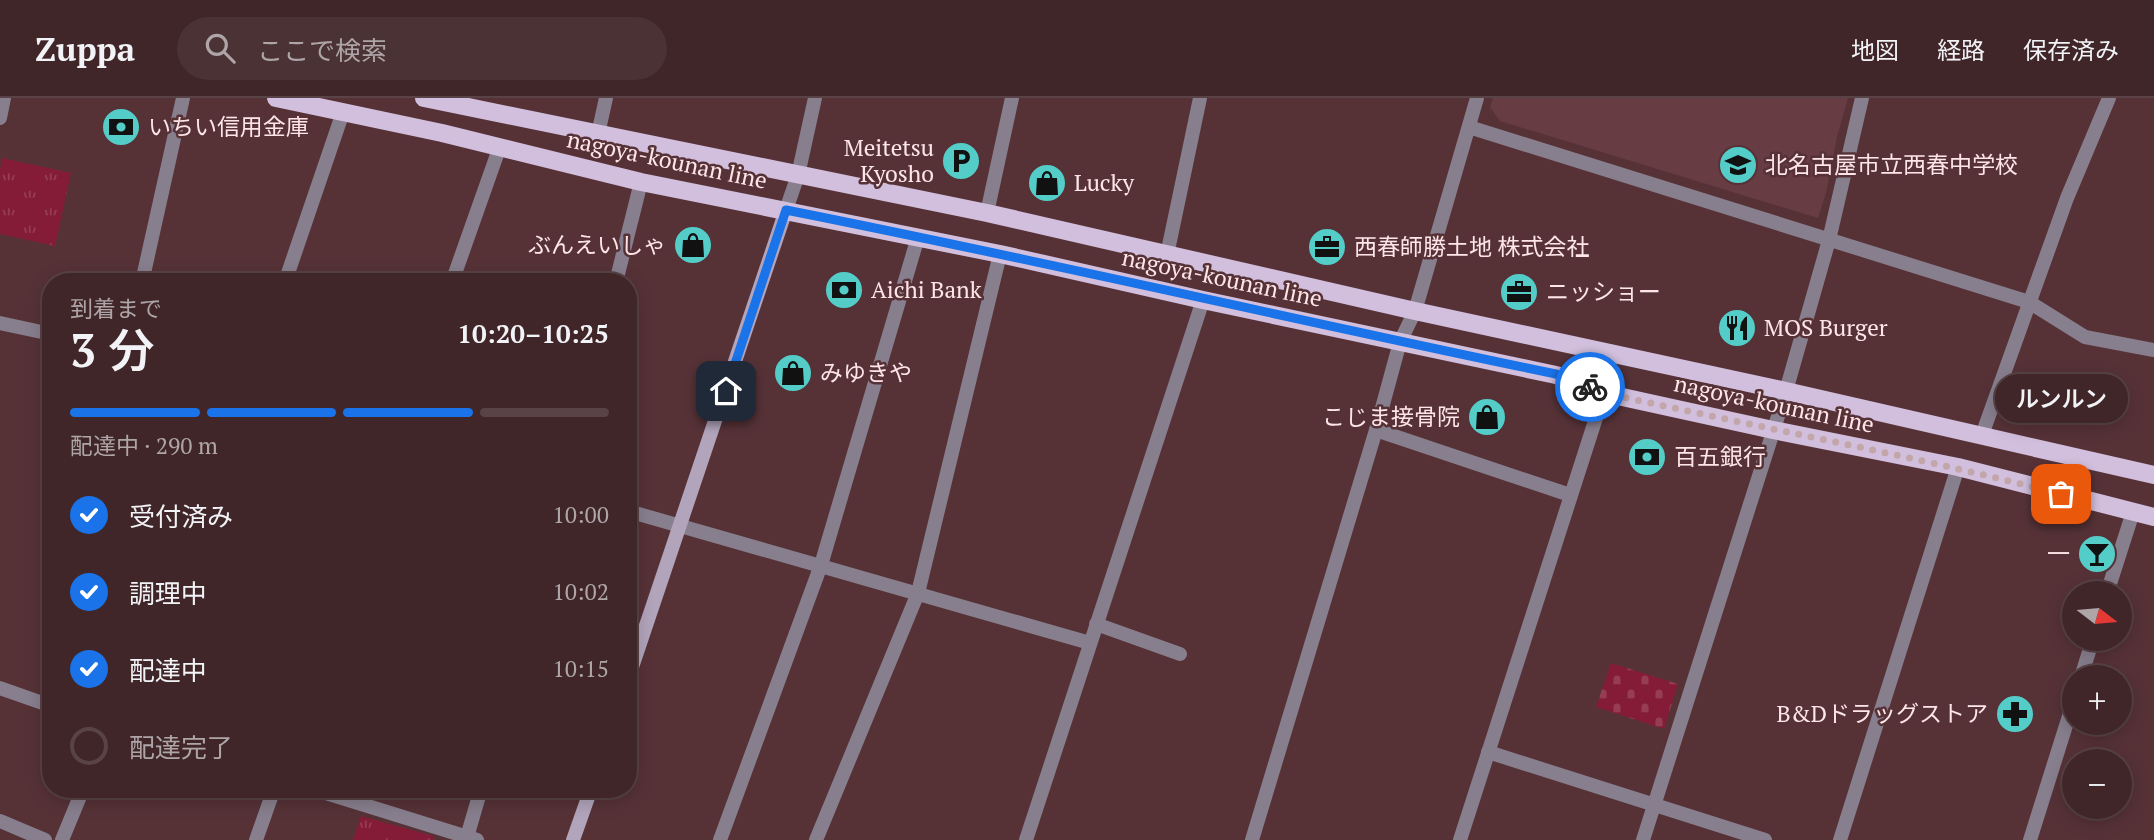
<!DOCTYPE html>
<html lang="ja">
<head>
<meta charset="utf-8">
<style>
  body { margin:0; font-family:"PT Serif","Noto Sans JP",serif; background:#4b3235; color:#f1f3f6; height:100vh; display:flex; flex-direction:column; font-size:26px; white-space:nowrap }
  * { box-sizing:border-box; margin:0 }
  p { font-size:23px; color:#aea5a8 }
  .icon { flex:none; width:38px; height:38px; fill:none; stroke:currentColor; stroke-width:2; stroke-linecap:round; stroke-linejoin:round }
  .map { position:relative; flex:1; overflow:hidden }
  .details { position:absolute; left:42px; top:175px; width:595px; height:525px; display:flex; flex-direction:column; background:#402629; border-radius:28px; box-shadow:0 4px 18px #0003,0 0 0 2px #594346 }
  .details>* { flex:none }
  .needle { width:46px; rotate:106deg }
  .tools { position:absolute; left:2062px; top:483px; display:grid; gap:14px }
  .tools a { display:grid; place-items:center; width:70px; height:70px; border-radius:50%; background:#402629; box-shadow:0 4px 18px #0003,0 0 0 2px #594346; font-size:35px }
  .pin { position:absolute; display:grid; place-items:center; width:60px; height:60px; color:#fff; margin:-30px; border-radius:14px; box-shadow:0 4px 10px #0006 }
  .courier { position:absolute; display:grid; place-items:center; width:70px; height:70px; margin:-35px; border:5px solid #1a73e8; border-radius:50%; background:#fff; color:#222; box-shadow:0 2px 9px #0007 }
  .bubble { position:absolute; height:49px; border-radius:24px; background:#402629; box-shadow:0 4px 18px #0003,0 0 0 2px #594346; font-size:23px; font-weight:600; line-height:49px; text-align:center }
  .head em { font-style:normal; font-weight:600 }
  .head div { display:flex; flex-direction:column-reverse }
  .head { display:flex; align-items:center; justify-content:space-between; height:119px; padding:0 28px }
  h1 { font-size:46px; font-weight:600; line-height:52px }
  .bar { display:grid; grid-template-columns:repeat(4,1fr); gap:10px 7px; align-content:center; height:84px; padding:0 28px }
  .bar i { height:9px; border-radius:5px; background:#594346 }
  .bar .current { background:#1a73e8 }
  .bar p { grid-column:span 4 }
  ol { padding:0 28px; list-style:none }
  li { display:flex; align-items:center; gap:21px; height:77px }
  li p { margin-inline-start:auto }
  li .icon { padding:7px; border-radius:50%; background:#1a73e8; color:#fff; stroke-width:4 }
  li:last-child { color:#aea5a8 }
  li i { width:38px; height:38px; border:4px solid #594346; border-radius:50% }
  header { display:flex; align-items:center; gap:42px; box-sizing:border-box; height:98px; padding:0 35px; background:#402629; border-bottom:2px solid #594346 }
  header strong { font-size:33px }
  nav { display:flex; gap:38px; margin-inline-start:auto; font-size:24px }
  .search { width:490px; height:63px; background:#4b3235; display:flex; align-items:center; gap:18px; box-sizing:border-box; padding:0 24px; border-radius:38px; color:#aea5a8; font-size:26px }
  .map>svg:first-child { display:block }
  .built { fill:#673c43 }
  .grass { fill:url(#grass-tufts) }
  .cemetery { fill:url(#cemetery-stones) }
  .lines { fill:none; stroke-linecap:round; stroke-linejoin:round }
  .minor { stroke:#887f8e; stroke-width:14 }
  .tertiary { stroke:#887f8e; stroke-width:14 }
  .secondary { stroke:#b1a4bb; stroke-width:14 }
  .primary { stroke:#d1bfdd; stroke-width:18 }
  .done { stroke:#c3a6aa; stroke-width:7; stroke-dasharray:0 12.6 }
  .route { stroke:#1a73e8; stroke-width:9 }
  .labels { text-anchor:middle; stroke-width:5; stroke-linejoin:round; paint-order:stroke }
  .poi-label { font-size:23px; fill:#fee5e8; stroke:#563237; text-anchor:start }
  .street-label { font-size:23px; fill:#fee5e8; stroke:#563237 }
</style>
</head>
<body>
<header>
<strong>Zuppa</strong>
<div class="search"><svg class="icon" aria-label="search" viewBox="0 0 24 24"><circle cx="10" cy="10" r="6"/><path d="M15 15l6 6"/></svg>ここで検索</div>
<nav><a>地図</a><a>経路</a><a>保存済み</a></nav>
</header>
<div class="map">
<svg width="2154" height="742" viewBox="0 0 2154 742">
  <defs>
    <pattern id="grass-tufts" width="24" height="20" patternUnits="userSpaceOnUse" patternTransform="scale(1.75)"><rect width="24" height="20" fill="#841c37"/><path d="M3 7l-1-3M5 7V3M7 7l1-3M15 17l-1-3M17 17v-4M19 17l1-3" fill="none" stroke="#963d54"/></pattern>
    <pattern id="cemetery-stones" width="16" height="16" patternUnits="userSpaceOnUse" patternTransform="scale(1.75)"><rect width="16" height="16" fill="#841c37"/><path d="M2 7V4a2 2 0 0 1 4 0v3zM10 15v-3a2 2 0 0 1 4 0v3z" fill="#963d54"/></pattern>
  </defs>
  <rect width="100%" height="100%" fill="#563237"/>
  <path class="built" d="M 1493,0 L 1848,0 L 1837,39 L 1826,95 L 1818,120 L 1500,23 L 1490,9 Z"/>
  <g class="grass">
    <path d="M 2,60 L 71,75 L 55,148 L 0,136 L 0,72 Z"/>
    <path d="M 361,718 L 433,738 L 434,742 L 353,742 Z"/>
  </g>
  <path class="cemetery" d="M 1611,565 L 1678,586 L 1664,631 L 1596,609 Z"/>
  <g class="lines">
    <g class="minor">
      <path d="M 0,20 L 4,0"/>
      <path d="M 1469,29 L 2029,204 L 2085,239 L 2154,252"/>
      <path d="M 598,36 L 606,0"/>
      <path d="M 987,115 L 1012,0"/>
      <path d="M 1829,142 L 1862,0"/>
      <path d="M 142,184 L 183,0"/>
      <path d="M 285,184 L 343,14"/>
      <path d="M 452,184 L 499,51"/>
      <path d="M 616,184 L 641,84"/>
      <path d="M 0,225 L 51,236"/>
      <path d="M 1376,332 L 1570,397"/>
      <path d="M 1982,337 L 2067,100 L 2109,0"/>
      <path d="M 628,413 L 1090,545"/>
      <path d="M 2107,495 L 2133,414"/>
      <path d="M 1096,526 L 1180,556"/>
      <path d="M 2081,579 L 2093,541"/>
      <path d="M 0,590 L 51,608"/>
      <path d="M 1488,654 L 1765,742"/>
      <path d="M 313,691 L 477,742"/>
      <path d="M 0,723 L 45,742"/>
      <path d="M 467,739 L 481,691"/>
      <path d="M 62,742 L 83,691"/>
      <path d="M 256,742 L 274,691"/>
      <path d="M 720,742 L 821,467 L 918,139"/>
      <path d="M 816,742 L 918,495 L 1000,156"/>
      <path d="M 1026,742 L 1203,202"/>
      <path d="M 1252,742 L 1376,332 L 1400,244"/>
      <path d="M 1460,742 L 1604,295"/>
      <path d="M 1840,742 L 1958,369"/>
      <path d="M 2030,742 L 2074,602"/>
    </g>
    <g class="tertiary">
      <path d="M 786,112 L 798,77 L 815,0"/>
      <path d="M 1167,157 L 1200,0"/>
      <path d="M 1400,244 L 1415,213 L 1477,0"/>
      <path d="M 1643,742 L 1786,293 L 1829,142"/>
    </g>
    <g class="secondary">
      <path d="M 628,581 L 786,112"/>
      <path d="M 573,742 L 591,691"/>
    </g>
    <g class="primary">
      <path d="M 276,0 L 442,35 L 641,84 L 1000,156 L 1203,202 L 1556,277 L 1604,295 L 1773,332 L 1958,369 L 2154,419"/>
      <path d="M 424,0 L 987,115 L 1415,213 L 1786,293 L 2154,377"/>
    </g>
  </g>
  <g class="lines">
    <path class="done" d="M 1590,289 L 1605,295 C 1757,329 1910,357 2061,396"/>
    <path class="route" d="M 726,293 L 786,112 C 1044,163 1299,223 1556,276 L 1590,289"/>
  </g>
  <defs>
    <symbol id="bank-disc" viewBox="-11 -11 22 22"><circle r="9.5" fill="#54cdc8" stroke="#563237"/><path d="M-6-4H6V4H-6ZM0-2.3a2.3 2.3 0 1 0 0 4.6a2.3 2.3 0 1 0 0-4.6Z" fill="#111"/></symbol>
    <symbol id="parking-disc" viewBox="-11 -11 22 22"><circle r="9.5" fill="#54cdc8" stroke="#563237"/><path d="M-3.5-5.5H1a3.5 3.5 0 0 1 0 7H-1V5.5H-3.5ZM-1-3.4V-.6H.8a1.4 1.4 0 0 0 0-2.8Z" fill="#111"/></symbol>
    <symbol id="school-disc" viewBox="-11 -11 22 22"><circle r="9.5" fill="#54cdc8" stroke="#563237"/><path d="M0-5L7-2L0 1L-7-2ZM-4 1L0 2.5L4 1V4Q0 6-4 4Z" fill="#111"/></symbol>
    <symbol id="shop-disc" viewBox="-11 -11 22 22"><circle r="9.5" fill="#54cdc8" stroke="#563237"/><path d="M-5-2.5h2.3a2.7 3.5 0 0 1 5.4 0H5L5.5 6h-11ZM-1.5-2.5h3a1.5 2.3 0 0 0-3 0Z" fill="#111"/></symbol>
    <symbol id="office-disc" viewBox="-11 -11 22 22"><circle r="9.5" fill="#54cdc8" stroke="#563237"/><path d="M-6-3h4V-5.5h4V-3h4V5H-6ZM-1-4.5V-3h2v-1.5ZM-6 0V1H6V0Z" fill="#111"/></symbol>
    <symbol id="restaurant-disc" viewBox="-11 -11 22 22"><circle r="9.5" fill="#54cdc8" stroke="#563237"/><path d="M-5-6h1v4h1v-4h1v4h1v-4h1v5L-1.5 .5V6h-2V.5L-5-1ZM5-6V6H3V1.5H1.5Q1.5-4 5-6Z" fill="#111"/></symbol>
    <symbol id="bar-disc" viewBox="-11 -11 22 22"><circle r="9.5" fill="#54cdc8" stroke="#563237"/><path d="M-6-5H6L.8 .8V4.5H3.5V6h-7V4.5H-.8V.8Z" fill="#111"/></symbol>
    <symbol id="pharmacy-disc" viewBox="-11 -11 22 22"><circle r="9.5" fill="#54cdc8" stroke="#563237"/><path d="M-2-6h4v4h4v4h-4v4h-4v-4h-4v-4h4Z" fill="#111"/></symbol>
  </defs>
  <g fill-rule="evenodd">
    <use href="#bank-disc" x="99" y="7" width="44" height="44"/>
    <use href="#parking-disc" x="939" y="41" width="44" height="44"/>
    <use href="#school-disc" x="1716" y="45" width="44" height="44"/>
    <use href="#shop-disc" x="1025" y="63" width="44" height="44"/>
    <use href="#shop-disc" x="671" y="125" width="44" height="44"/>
    <use href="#office-disc" x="1305" y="127" width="44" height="44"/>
    <use href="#bank-disc" x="822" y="170" width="44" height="44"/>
    <use href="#office-disc" x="1497" y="172" width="44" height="44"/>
    <use href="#restaurant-disc" x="1715" y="208" width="44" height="44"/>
    <use href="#shop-disc" x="771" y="253" width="44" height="44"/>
    <use href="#shop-disc" x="1465" y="297" width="44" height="44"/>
    <use href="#bank-disc" x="1625" y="337" width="44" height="44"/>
    <use href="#bar-disc" x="2075" y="434" width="44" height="44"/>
    <use href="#pharmacy-disc" x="1993" y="594" width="44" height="44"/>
  </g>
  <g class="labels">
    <g class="poi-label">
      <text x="148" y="37">いちい信用金庫</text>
      <text x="934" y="58" text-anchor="end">Meitetsu<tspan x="934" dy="26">Kyosho</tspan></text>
      <text x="1765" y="75">北名古屋市立西春中学校</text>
      <text x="1074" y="93">Lucky</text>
      <text x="666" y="155" text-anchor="end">ぶんえいしゃ</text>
      <text x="1354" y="157">西春師勝土地 株式会社</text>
      <text x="871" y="200">Aichi Bank</text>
      <text x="1546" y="202">ニッショー</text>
      <text x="1764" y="238">MOS Burger</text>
      <text x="820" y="283">みゆきや</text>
      <text x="1460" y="327" text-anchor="end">こじま接骨院</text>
      <text x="1674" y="367">百五銀行</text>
      <text x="2070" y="464" text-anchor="end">一</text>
      <text x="1988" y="624" text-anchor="end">B&amp;Dドラッグストア</text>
    </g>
    <g class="street-label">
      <text transform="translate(667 62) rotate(12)" y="8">nagoya-kounan line</text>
      <text transform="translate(1222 180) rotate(12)" y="8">nagoya-kounan line</text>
      <text transform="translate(1774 306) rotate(12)" y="8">nagoya-kounan line</text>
    </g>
  </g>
</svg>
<div class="tools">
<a><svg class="needle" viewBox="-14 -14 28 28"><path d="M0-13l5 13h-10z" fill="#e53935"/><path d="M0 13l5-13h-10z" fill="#aea5a8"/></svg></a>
<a>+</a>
<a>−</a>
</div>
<div class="pin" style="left:2061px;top:396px;background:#ea580c"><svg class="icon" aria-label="bag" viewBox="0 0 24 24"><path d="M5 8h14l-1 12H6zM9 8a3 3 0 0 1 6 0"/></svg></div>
<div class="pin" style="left:726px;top:293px;background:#1f2937"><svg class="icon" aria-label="home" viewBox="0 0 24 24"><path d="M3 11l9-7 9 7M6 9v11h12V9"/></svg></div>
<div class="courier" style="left:1590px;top:289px"><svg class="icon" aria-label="bike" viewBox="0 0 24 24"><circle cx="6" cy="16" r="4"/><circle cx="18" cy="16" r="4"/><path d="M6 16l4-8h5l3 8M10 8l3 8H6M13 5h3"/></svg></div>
<div class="bubble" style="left:1995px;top:276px;width:133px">ルンルン</div>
<section class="details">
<div class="head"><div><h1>3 分</h1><p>到着まで</p></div><em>10:20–10:25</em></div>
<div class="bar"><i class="current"></i><i class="current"></i><i class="current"></i><i></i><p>配達中 · 290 m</p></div>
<ol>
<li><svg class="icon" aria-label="check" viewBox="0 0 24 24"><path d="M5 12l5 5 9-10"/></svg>受付済み<p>10:00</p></li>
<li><svg class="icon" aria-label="check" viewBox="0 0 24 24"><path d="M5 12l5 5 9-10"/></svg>調理中<p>10:02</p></li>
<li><svg class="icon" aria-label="check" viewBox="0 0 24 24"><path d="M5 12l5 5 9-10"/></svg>配達中<p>10:15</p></li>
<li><i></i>配達完了</li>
</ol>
</section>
</div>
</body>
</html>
